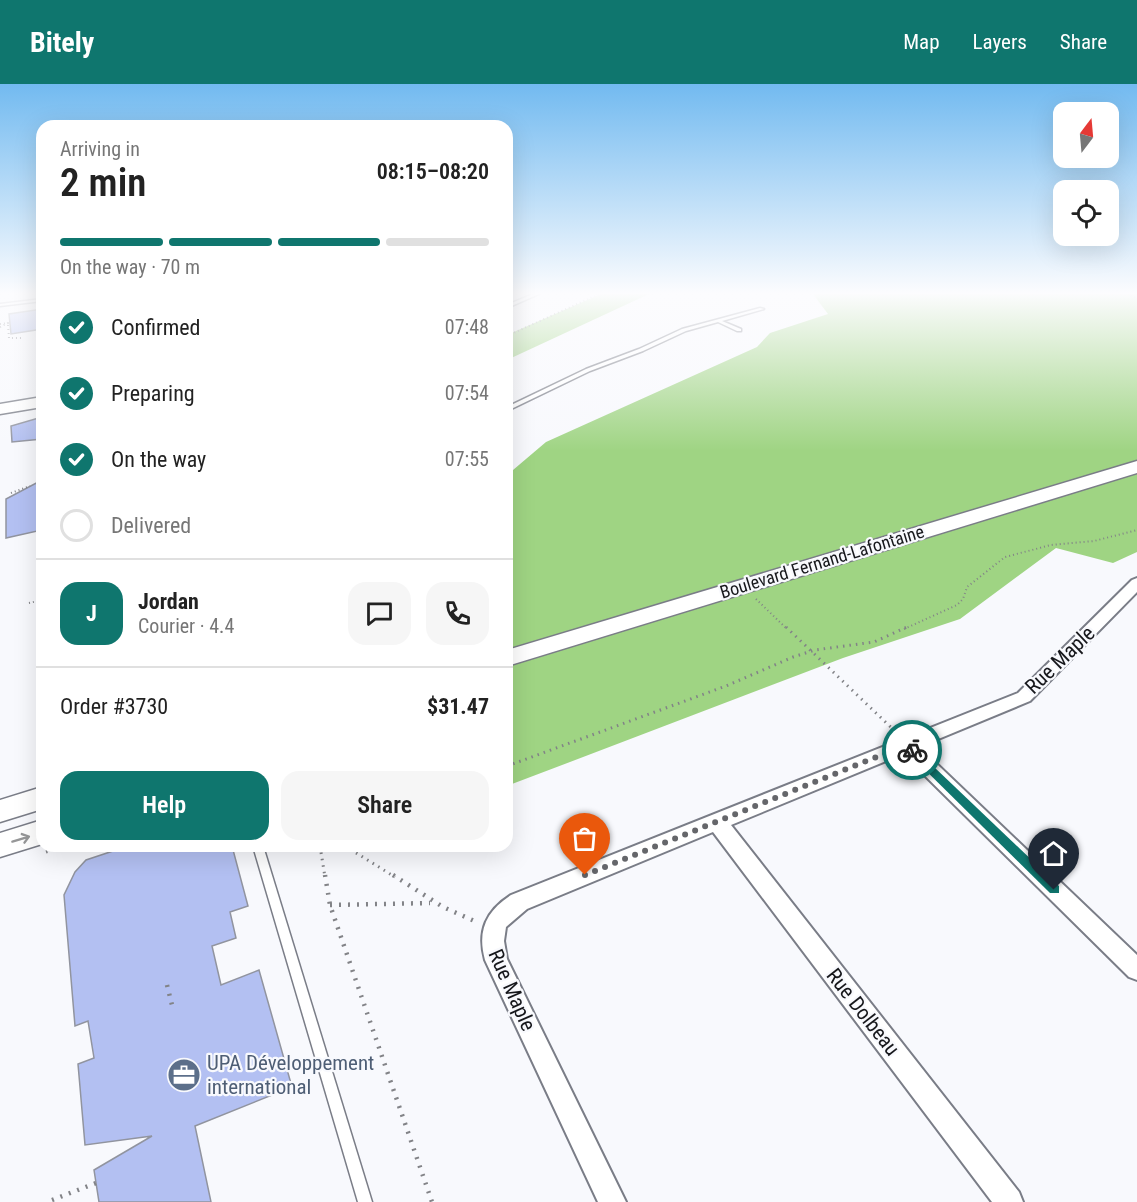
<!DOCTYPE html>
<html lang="en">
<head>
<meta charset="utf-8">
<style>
  body { margin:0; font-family:"Roboto Condensed",sans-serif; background:#f6f6f6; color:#222; height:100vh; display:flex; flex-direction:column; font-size:22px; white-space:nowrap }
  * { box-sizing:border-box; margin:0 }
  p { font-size:20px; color:#767676 }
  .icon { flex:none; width:33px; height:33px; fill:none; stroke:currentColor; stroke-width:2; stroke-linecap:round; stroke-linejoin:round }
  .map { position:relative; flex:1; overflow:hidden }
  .panel { position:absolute; left:36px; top:36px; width:477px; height:732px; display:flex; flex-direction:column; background:#fff; border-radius:18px; box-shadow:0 6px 24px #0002 }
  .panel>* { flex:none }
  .needle { width:39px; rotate:16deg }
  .tools { position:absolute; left:1053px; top:18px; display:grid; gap:12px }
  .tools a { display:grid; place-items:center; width:66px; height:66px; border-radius:12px; background:#fff; box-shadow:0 6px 24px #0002; font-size:30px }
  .pin { position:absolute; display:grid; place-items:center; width:51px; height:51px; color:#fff; margin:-62px -26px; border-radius:50% 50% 50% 0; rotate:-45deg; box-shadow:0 0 6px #0007 }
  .pin .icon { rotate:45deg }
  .courier { position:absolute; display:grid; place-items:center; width:60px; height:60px; margin:-30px; border:4px solid #0f766e; border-radius:50%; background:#fff; color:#222; box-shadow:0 2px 8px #0007 }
  .summary em { font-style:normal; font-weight:600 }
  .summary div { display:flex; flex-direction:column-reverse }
  .summary { display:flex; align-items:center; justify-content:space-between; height:102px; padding:0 24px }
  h1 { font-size:39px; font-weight:600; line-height:45px }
  .bar { display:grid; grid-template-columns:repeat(4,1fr); gap:9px 6px; align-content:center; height:72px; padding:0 24px }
  .bar i { height:8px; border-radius:4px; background:#e0e0e0 }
  .bar .on { background:#0f766e }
  .bar p { grid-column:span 4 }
  .line { display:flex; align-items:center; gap:15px; padding:0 24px; border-top:2px solid #e0e0e0 }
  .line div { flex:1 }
  .round { display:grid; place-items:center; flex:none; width:63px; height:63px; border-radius:18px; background:#f6f6f6 }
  ol { padding:0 24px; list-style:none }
  li { display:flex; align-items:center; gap:18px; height:66px }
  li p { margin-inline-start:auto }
  li .icon { padding:6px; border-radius:50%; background:#0f766e; color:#fff; stroke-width:4 }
  li:last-child { color:#767676 }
  li i { width:33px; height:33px; border:3px solid #e0e0e0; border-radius:50% }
  .primary-button { display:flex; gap:12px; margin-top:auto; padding:12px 24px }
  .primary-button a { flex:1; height:69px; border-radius:18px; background:#0f766e; color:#fff; font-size:24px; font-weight:600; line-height:69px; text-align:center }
  .primary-button a+a { background:#f6f6f6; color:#222 }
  header { display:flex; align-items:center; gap:36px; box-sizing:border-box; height:84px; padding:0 30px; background:#0f766e; color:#fff }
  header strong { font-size:28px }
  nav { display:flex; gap:33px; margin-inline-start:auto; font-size:21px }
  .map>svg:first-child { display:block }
  .forest { fill:#9fd483 }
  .building { fill:#b3c0f2; stroke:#91949f; stroke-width:1.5 }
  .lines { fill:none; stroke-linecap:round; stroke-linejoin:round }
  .lane-casing { stroke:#7a7d87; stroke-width:3 }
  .street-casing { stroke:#7a7d87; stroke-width:4 }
  .secondary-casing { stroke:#7a7d87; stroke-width:3 }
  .path-far2 { stroke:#828387; stroke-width:2; stroke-dasharray:1 3; stroke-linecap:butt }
  .path-far1 { stroke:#828387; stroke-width:3; stroke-dasharray:1.5 5; stroke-linecap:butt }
  .path { stroke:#828387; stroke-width:4.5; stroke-dasharray:2 7; stroke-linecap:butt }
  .lane { fill:#fff; fill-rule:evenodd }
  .street { fill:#fff; fill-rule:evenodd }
  .secondary { fill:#fff; fill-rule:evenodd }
  .oneway { stroke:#969798 }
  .route { fill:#0f766e }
  .done { stroke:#65666a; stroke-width:6; stroke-dasharray:0 10.8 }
  .labels { text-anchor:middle; stroke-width:4.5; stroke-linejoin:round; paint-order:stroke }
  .street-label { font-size:18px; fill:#16171b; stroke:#f8f9fd }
  .near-street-label { font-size:21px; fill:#16171b; stroke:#f8f9fd }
  .near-service-label { font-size:21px; fill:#4e5e75; stroke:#f8f9fd; text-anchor:start }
</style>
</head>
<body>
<header>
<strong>Bitely</strong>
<nav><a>Map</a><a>Layers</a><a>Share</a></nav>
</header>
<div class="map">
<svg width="1137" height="1118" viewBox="0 0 1137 1118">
  <rect width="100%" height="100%" fill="#f8f9fd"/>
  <g class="forest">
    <path d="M 601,210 L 649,210 L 507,276 L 507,251 Z"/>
    <path d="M 813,210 L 1137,210 L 1137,468 L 1113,479 L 1056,464 L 960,535 L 843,574 L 507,702 L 507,391 L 546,358 L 757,263 L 770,249 L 828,230 Z"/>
  </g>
  <g class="building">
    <path d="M 42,225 L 42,245 L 11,250 L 9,230 Z"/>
    <path d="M 42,333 L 42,355 L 12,358 L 11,342 Z"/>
    <path d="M 42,396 L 42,446 L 6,454 L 6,415 Z"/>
    <path d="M 128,762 L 232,762 L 248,822 L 230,828 L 236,854 L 212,862 L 221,901 L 259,886 L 292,1003 L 195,1042 L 211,1118 L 99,1118 L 94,1086 L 152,1052 L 85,1061 L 78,980 L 94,974 L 88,937 L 75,942 L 64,811 L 75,788 L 86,776 Z"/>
  </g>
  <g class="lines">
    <defs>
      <g id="lane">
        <path d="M 533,210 L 539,210 L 507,224 L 507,221 Z"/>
        <path d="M 42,215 L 42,217 L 0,222 L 0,220 Z"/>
        <path d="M 760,224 L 764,225 L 722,237 L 741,245 L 741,247 L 737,247 L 718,238 L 686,247 L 643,267 L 590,287 L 507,327 L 507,323 L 586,285 L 639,265 L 682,245 Z"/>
        <path d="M 253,762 L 263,762 L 372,1118 L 358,1118 Z"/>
      </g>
      <path id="street" d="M 1137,494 L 1137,508 L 1030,617 L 919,663 L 1137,871 L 1137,896 L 1129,893 L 903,670 L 731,741 L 1019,1108 L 1023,1118 L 992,1118 L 713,748 L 527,825 L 506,843 L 504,857 L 507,875 L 626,1118 L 598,1118 L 485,876 C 477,847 486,827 511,811 L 1018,609 L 1132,496 Z"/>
      <g id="secondary">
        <path d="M 42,313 L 42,323 L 0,330 L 0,320 Z"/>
        <path d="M 1137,377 L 1137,389 L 507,582 L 507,566 Z"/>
        <path d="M 42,703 L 42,725 L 0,738 L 0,716 Z"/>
        <path d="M 42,736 L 42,760 L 0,773 L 0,749 Z"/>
      </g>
    </defs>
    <use href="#lane" class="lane-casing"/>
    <use href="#street" class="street-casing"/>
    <use href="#secondary" class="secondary-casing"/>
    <g class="path-far2">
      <path d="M 1127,210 L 1137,214"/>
      <path d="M 0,240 L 8,239 L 0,243"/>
      <path d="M 8,241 L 9,254 L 21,254"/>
      <path d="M 507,252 L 599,210"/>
      <path d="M 11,409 L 30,402"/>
      <path d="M 756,515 L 787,545"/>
      <path d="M 29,519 L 42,516"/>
      <path d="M 904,545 L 957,521 L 963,515 L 967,503 L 1005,473 L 1051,461 L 1094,457 L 1137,446"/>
    </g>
    <g class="path-far1">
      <path d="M 786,543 L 897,649"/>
      <path d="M 507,682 L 726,602 L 793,573 L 815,566 L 874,558 L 907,543"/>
      <path d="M 320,762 L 325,793"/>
      <path d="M 345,762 L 395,793"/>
      <path d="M 46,768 L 64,762"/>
    </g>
    <g class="path">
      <path d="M 325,791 L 330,821 L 432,1118"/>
      <path d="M 393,791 L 443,823 L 479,839"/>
      <path d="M 330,821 L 430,819"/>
      <path d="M 167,901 L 172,921"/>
      <path d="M 52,1116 L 96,1099"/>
    </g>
    <use href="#lane" class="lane"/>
    <use href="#street" class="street"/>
    <use href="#secondary" class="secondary"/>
  </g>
  <defs><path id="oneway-shaft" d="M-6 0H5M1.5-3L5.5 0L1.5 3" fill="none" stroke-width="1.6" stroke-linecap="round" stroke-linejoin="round" transform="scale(1.5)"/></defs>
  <use class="oneway" href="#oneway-shaft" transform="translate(21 755) rotate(-17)"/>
  <linearGradient id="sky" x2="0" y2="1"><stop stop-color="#72baf0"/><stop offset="0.57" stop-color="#fcfcfe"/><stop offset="1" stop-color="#fcfcfe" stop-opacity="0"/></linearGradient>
  <rect width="1137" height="367" fill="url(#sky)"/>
  <path class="route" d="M 912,662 L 1059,802 L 1059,809 L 1050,809 L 908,669 L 908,663 Z"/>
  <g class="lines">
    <path class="done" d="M 585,791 L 906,661 L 912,666"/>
  </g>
  <defs>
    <symbol id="office-disc" viewBox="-11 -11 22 22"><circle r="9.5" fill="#5c6f8a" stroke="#f8f9fd"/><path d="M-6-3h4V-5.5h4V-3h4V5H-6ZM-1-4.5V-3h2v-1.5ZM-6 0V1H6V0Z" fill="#fff"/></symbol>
  </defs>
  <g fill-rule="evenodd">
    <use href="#office-disc" x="165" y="972" width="38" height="38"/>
  </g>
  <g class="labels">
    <g class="street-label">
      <text transform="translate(822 478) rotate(-17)" y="6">Boulevard Fernand-Lafontaine</text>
    </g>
    <g class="near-street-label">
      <text transform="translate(1060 576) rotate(-44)" y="7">Rue Maple</text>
      <text transform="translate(512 906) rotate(66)" y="7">Rue Maple</text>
      <text transform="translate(863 928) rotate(52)" y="7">Rue Dolbeau</text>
    </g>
    <g class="near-service-label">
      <text x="207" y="986">UPA Développement<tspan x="207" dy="24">international</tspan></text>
    </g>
  </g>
</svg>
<div class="tools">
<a><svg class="needle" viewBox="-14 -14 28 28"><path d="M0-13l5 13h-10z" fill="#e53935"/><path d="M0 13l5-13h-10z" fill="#767676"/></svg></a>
<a><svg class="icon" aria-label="locate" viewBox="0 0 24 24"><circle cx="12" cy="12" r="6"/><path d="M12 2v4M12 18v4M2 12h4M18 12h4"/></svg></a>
</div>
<div class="pin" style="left:585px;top:791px;background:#ea580c"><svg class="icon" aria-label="bag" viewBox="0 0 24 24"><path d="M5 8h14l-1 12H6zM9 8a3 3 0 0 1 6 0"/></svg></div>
<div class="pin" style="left:1054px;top:806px;background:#1f2937"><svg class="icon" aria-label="home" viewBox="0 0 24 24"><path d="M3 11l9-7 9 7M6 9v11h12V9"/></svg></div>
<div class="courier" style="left:912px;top:666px"><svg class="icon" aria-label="bike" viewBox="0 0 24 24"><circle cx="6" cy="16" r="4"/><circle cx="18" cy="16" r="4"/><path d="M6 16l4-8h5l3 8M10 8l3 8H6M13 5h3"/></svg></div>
<section class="panel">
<div class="summary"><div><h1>2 min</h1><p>Arriving in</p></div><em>08:15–08:20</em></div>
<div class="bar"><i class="on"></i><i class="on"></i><i class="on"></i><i></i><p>On the way · 70 m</p></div>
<ol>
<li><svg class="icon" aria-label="check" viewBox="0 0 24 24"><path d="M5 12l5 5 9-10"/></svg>Confirmed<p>07:48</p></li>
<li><svg class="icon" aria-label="check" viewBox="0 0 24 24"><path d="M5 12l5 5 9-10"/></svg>Preparing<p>07:54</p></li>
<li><svg class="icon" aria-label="check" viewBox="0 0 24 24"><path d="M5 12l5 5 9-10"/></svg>On the way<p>07:55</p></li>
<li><i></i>Delivered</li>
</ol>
<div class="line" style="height:108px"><b class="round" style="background:#0f766e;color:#fff">J</b><div><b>Jordan</b><p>Courier · 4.4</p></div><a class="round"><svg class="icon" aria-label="chat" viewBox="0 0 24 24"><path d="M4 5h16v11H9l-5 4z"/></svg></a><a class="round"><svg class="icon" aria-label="phone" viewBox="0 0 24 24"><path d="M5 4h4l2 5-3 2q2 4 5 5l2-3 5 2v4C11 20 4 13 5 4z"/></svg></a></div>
<div class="line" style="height:78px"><div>Order #3730</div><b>$31.47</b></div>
<div class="primary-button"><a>Help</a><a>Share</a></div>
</section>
</div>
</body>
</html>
